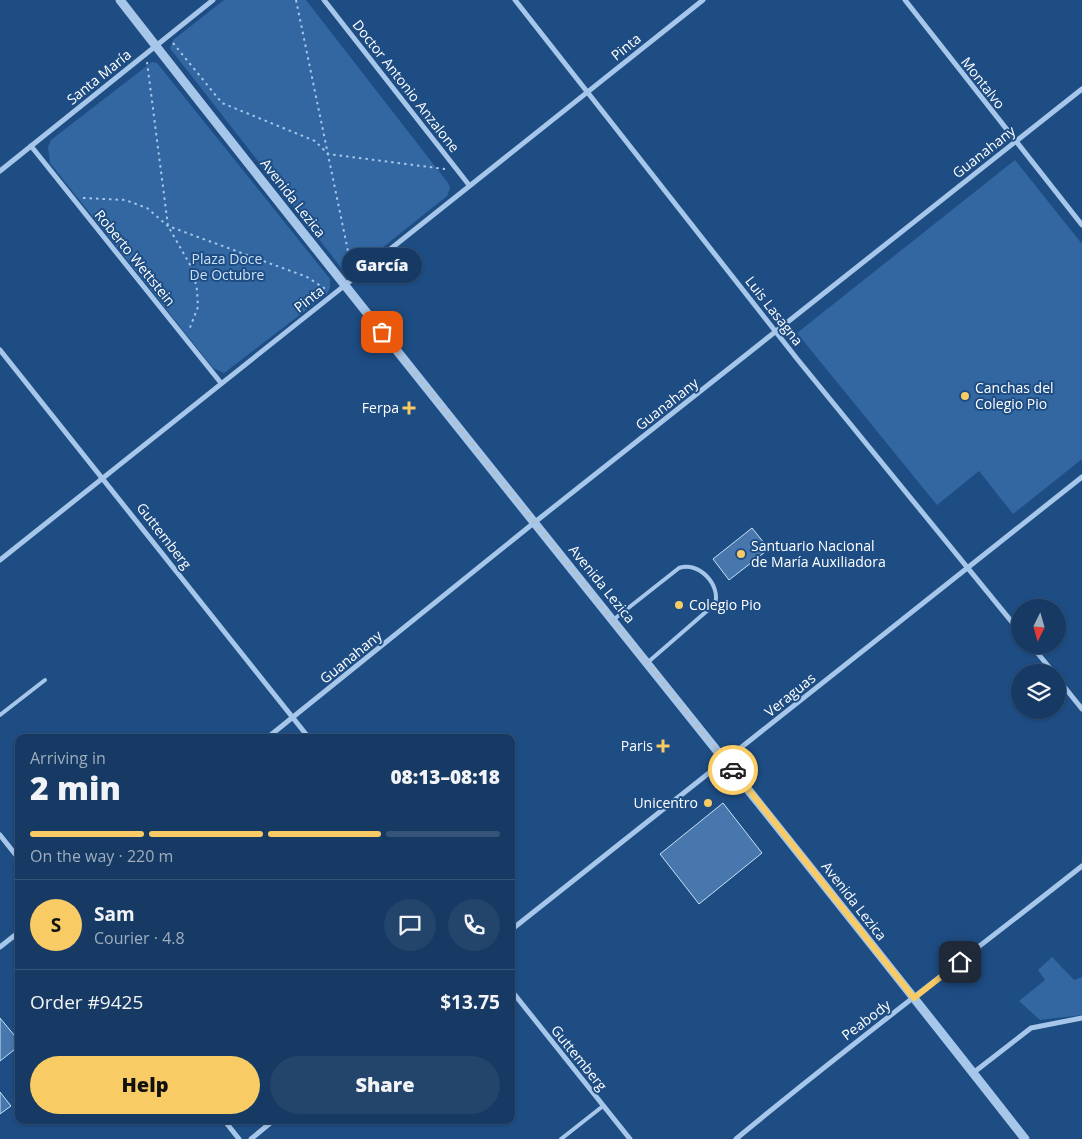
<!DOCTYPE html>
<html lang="en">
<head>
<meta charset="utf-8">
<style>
  body { margin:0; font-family:"Open Sans",sans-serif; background:#23456c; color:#f1f3f6; height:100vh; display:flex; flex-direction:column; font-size:19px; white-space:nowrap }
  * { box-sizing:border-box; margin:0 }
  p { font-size:16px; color:#9eadbe }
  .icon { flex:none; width:28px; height:28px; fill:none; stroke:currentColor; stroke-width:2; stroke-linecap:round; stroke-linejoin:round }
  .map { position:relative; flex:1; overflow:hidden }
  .details { position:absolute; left:15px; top:734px; width:500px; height:390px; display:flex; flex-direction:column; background:#163a63; border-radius:10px; box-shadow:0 1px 4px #0004,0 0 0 1px #355478 }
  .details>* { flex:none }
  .needle { width:32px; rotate:185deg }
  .controls { position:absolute; left:1011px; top:599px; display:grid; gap:10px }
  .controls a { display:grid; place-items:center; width:55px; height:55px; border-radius:50%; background:#163a63; box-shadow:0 1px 4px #0004,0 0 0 1px #355478; font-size:25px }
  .pin { position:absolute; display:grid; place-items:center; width:42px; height:42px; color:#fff; margin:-21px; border-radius:10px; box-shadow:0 2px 8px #0006 }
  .courier { position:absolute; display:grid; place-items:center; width:50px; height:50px; margin:-25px; border:4px solid #f8cb65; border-radius:50%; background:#fff; color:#222; box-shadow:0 1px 6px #0007 }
  .bubble { position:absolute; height:35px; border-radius:18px; background:#163a63; box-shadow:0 1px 4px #0004,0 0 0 1px #355478; font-size:16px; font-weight:800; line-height:35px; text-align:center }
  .headline em { font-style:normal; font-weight:800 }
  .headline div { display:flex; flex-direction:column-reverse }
  .headline { display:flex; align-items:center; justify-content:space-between; height:85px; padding:0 15px }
  h1 { font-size:32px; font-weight:800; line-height:38px }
  .bar { display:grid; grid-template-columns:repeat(4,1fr); gap:8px 5px; align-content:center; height:60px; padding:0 15px }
  .bar i { height:6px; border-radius:4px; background:#355478 }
  .bar .selected { background:#f8cb65 }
  .bar p { grid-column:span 4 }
  .line { display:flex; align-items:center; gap:12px; padding:0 15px; border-top:1px solid #355478 }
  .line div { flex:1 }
  .round { display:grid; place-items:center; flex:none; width:52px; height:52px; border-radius:26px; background:#23456c }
  .button { display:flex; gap:10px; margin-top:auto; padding:10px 15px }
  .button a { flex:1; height:58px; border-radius:30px; background:#f8cb65; color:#111; font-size:20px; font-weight:800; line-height:58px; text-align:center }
  .button a+a { background:#23456c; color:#f1f3f6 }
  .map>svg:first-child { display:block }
  .green { fill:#3267a2 }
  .building { fill:#4777ad; stroke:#cae0f7 }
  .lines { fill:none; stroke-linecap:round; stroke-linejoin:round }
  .path { stroke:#a6c6ea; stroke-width:2; stroke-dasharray:2.5 4; stroke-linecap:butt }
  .service { stroke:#a6c6ea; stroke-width:4 }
  .minor { stroke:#a6c6ea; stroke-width:5 }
  .tertiary { stroke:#a6c6ea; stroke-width:9 }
  .done { stroke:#b0c1d4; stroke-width:5; stroke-dasharray:0 9 }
  .route { stroke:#f8cb65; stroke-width:6 }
  .poi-dot { fill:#f8cb65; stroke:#1e4d84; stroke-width:2 }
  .labels { text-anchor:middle; stroke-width:4; stroke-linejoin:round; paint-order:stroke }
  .street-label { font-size:14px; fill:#fff; stroke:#1e4d84 }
  .park-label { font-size:14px; fill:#cae0f7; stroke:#1e4d84 }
  .poi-label { font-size:14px; fill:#fff; stroke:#1e4d84; text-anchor:start }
</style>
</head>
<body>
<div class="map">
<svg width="1082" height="1139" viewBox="0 0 1082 1139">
  <rect width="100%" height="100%" fill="#1e4d84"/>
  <g class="green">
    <path d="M 224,0 L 306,0 L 448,183 L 450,188 L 447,196 L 352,272 L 347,273 L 343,270 L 172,51 L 170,48 L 173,40 Z"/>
    <path d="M 152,62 L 157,63 L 330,279 L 330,288 L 327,294 L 224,373 L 213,368 L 50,163 L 48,147 L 51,140 Z"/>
    <path d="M 1015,160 L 1082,244 L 1082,459 L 1013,514 L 979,471 L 937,505 L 797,333 Z"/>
    <path d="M 1052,957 L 1074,980 L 1082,977 L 1082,1015 L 1040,1020 L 1019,1001 L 1045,980 L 1038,970 Z"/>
  </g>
  <g class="building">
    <path d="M 752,528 L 769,549 L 729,580 L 713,559 Z"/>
    <path d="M 723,803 L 762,853 L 699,904 L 660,854 Z"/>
    <path d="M 0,1018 L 19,1041 L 19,1046 L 0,1061 Z"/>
    <path d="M 0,1092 L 11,1106 L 0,1114 Z"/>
  </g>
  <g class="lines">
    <g class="path">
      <path d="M 296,0 L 349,256 L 354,268"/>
      <path d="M 173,43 L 222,103 L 315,141 L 328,154 L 445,169"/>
      <path d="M 147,62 L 168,226 L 193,270 L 197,290 L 198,307 L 189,330"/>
      <path d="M 83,198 L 125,200 L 147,208 L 168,226 L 307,277 L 327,290"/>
    </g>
    <g class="service">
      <path d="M 613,620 L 679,568 C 699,561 721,585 715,604 L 647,663"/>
      <path d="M 0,715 L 45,680"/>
      <path d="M 561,1139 L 603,1106"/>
    </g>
    <g class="minor">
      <path d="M 324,0 L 469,185"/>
      <path d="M 515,0 L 798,360 L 1020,632"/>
      <path d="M 905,0 L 1082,225"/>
      <path d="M 31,146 L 221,383"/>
      <path d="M 0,171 L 213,0"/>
      <path d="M 0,350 L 309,738"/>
      <path d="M 0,560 L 703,0"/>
      <path d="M 1031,645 L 1053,672"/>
      <path d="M 1058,679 L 1082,709"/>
      <path d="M 267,738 L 535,522 L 1082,89"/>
      <path d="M 0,835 L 19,859"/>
      <path d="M 511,930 L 1082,477"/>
      <path d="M 0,947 L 19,932"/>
      <path d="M 511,990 L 630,1139"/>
      <path d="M 973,1073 L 1031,1028 L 1082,1018"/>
      <path d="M 224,1120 L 239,1139"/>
      <path d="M 251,1139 L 274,1120"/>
      <path d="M 736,1139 C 849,1045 967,957 1082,866"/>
    </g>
    <path class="tertiary" d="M 120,0 C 418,383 726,757 1025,1139"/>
  </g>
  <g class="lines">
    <path class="done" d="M 382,332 L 733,770"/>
    <path class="route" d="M 733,770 L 914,998 L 960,962"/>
  </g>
  <g class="poi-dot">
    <circle cx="965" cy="396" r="5"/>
    <path d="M406.5 400.5h5v5h5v5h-5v5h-5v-5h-5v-5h5z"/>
    <circle cx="741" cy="554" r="5"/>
    <circle cx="679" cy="605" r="5"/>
    <path d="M660.5 738.5h5v5h5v5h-5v5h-5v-5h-5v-5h5z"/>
    <circle cx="708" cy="803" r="5"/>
  </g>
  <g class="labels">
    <g class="street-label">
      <text transform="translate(626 47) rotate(-39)" y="5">Pinta</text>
      <text transform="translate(99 77) rotate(-39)" y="5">Santa María</text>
      <text transform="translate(983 83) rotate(52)" y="5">Montalvo</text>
      <text transform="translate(406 86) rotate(52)" y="5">Doctor Antonio Anzalone</text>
      <text transform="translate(984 152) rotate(-38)" y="5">Guanahany</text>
      <text transform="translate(293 198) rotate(52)" y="5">Avenida Lezica</text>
      <text transform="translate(135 258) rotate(51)" y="5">Roberto Wettstein</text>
      <text transform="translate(309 299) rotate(-38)" y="5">Pinta</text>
      <text transform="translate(774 311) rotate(52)" y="5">Luis Lasagna</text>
      <text transform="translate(667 404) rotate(-38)" y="5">Guanahany</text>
      <text transform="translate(164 536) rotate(52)" y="5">Guttemberg</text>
      <text transform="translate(602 584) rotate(51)" y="5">Avenida Lezica</text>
      <text transform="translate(351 657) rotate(-39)" y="5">Guanahany</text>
      <text transform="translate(790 695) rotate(-39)" y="5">Veraguas</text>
      <text transform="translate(854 901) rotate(52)" y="5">Avenida Lezica</text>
      <text transform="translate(866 1020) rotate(-37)" y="5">Peabody</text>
      <text transform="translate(579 1058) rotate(51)" y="5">Guttemberg</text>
    </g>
    <g class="park-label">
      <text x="227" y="264">Plaza Doce<tspan x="227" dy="16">De Octubre</tspan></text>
    </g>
    <g class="poi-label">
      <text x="975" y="393">Canchas del<tspan x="975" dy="16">Colegio Pio</tspan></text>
      <text x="399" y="413" text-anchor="end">Ferpa</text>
      <text x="751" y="551">Santuario Nacional<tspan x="751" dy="16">de María Auxiliadora</tspan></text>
      <text x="689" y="610">Colegio Pio</text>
      <text x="653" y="751" text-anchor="end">Paris</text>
      <text x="698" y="808" text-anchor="end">Unicentro</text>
    </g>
  </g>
</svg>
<div class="controls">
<a><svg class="needle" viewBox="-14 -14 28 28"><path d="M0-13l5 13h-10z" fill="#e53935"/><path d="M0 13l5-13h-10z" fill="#9eadbe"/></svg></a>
<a><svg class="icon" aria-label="layers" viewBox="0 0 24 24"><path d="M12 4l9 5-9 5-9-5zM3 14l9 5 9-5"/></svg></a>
</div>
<div class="pin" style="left:382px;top:332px;background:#ea580c"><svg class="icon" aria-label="bag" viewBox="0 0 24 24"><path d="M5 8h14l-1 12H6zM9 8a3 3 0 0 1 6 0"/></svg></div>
<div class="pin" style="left:960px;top:962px;background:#1f2937"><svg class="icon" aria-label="home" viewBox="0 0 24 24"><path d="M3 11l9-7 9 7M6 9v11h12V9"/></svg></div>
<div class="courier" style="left:733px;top:770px"><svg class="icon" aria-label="car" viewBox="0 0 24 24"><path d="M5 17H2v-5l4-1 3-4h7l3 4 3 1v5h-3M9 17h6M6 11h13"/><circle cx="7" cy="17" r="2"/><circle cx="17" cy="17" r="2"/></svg></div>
<div class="bubble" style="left:342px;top:248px;width:80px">García</div>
<section class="details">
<div class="headline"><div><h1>2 min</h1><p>Arriving in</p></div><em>08:13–08:18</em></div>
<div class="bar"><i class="selected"></i><i class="selected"></i><i class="selected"></i><i></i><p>On the way · 220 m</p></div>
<div class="line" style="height:90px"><b class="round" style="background:#f8cb65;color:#111">S</b><div><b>Sam</b><p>Courier · 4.8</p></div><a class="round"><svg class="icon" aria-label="chat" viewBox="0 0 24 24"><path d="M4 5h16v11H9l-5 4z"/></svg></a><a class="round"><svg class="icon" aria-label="phone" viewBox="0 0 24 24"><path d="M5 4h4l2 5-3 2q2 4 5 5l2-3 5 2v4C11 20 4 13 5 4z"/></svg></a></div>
<div class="line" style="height:65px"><div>Order #9425</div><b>$13.75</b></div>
<div class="button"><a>Help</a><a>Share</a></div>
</section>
</div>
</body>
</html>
